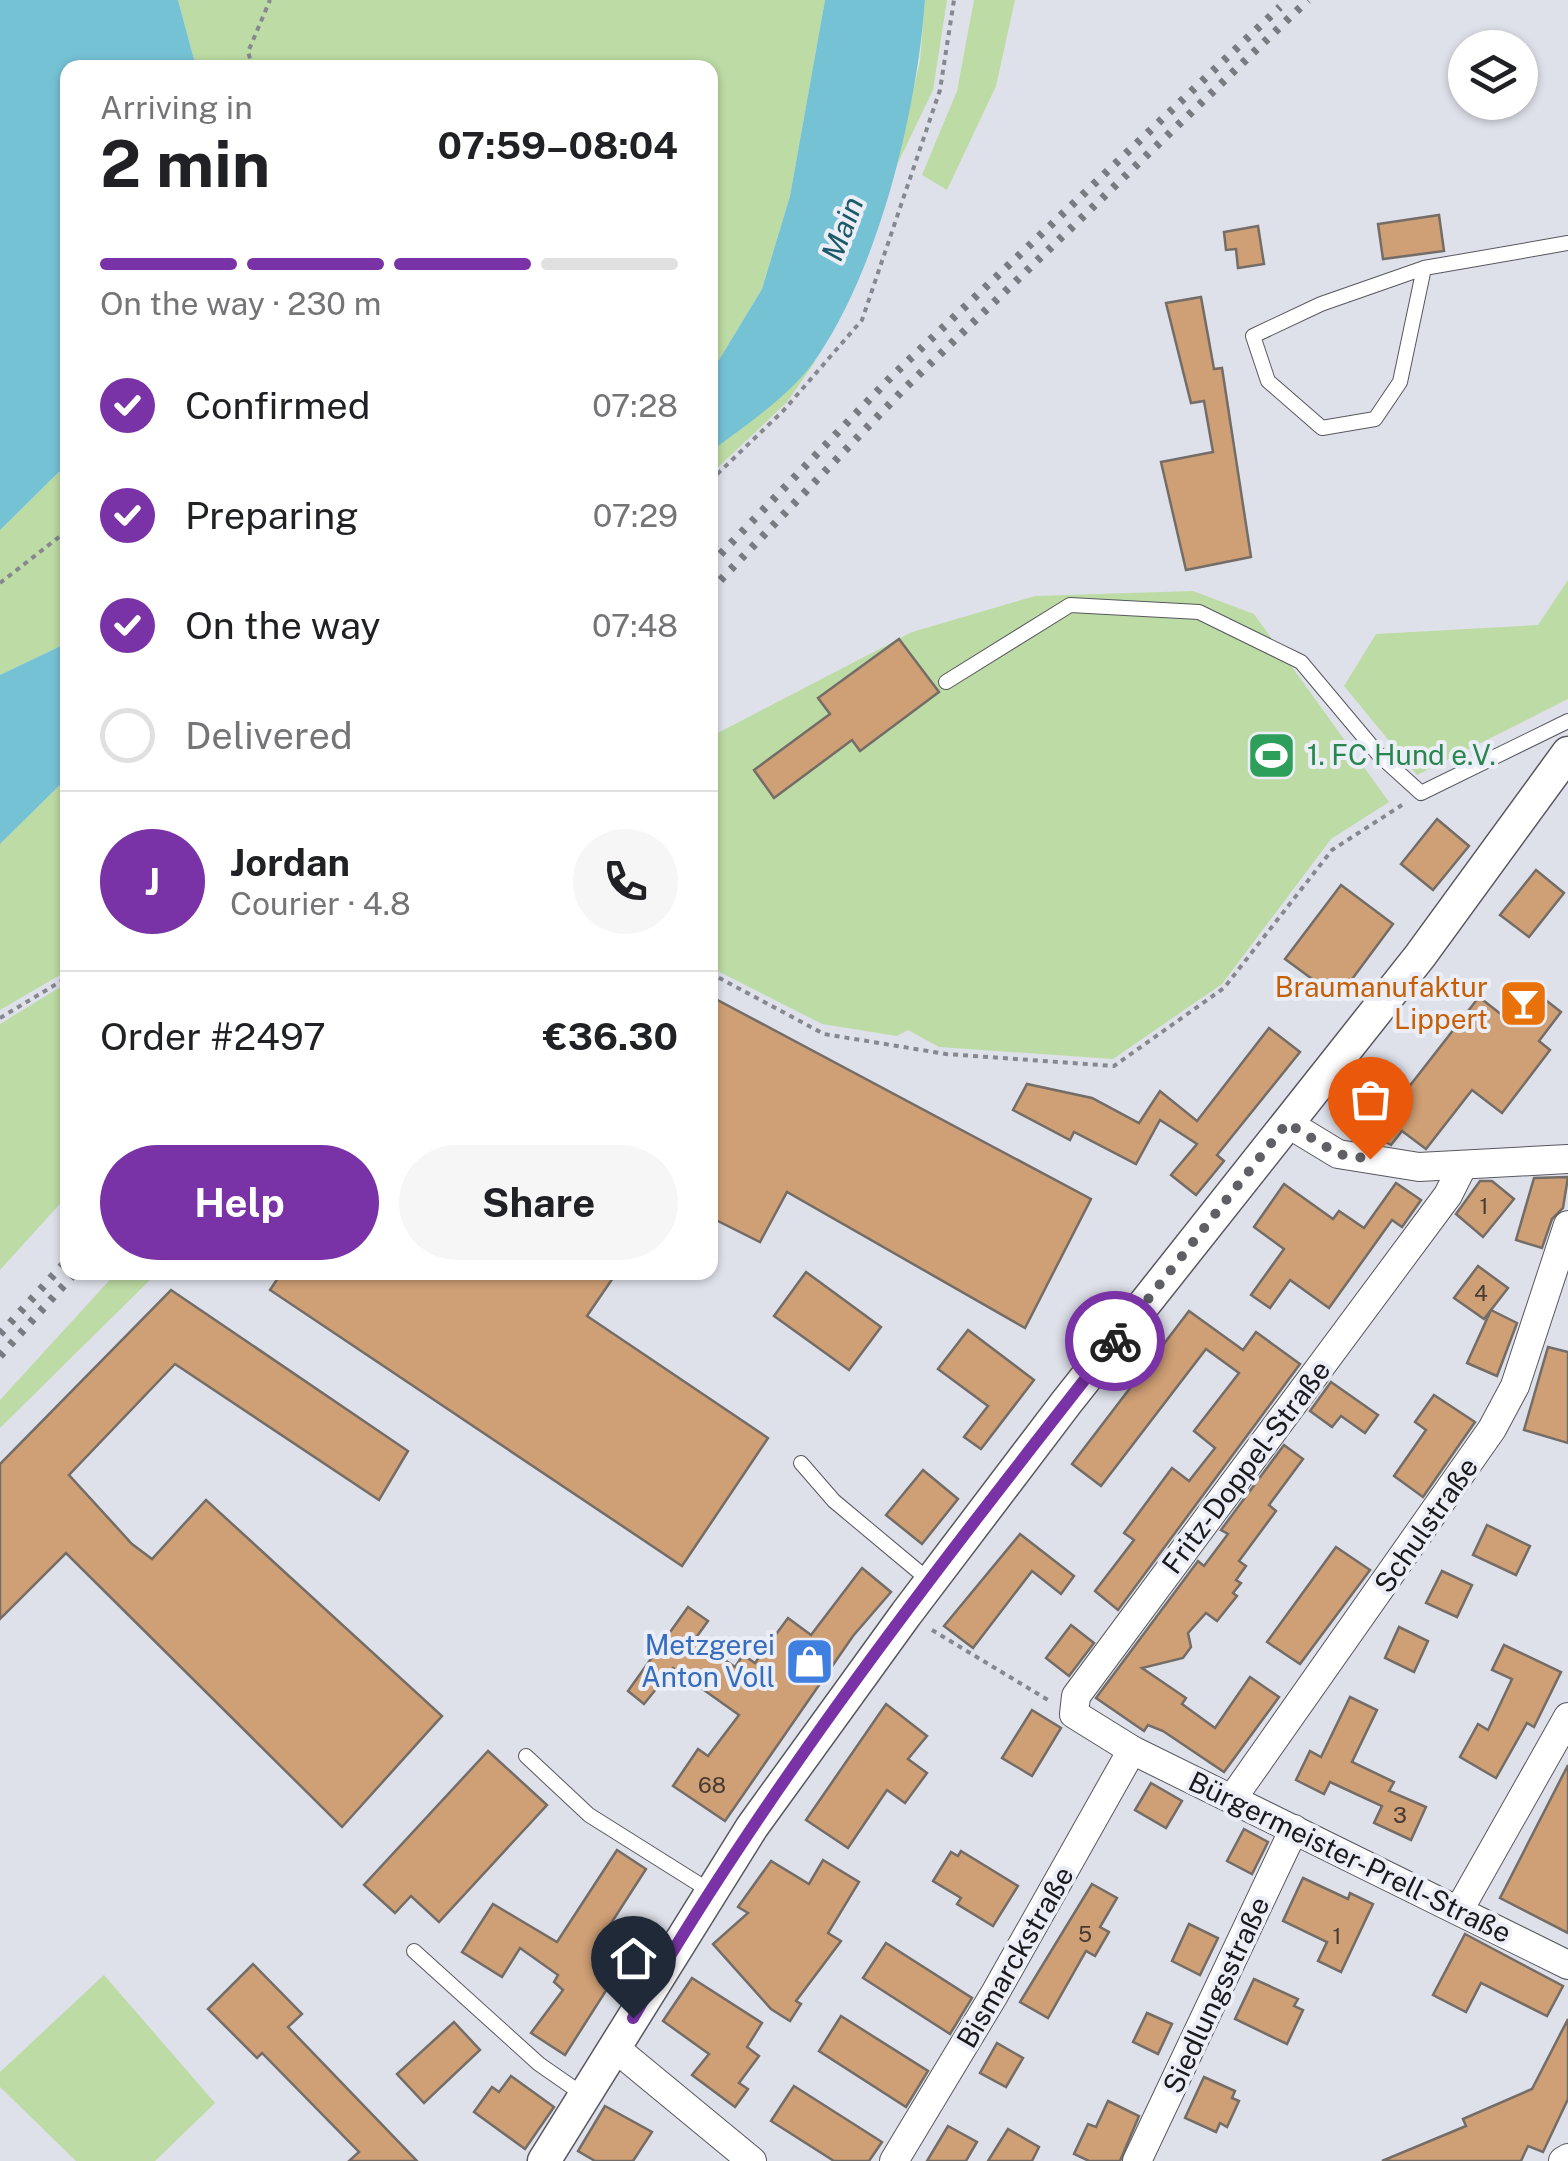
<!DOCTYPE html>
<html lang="en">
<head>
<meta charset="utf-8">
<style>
  body { margin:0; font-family:"Public Sans",sans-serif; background:#f6f6f6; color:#202124; height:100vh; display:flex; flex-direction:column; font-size:38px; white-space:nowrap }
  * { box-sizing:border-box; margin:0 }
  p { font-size:32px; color:#757577 }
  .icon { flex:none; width:55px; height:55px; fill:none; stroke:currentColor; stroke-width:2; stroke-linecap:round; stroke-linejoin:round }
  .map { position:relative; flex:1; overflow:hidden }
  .details { position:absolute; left:60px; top:60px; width:658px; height:1220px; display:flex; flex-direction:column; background:#fff; border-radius:20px; box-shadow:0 2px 8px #0004 }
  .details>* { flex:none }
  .fabs { position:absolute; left:1448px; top:30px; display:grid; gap:20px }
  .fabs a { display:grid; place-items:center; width:90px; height:90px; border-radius:50%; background:#fff; box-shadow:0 2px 8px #0004; font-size:50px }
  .pin { position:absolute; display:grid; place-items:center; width:85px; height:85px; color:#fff; margin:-102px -42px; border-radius:50% 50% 50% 0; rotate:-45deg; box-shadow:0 0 10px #0007 }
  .pin .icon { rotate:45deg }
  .courier { position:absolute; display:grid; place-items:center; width:100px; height:100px; margin:-50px; border:8px solid #7a33a6; border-radius:50%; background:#fff; color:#222; box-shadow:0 2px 12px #0007 }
  .overview em { font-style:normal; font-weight:700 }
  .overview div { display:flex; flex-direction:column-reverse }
  .overview { display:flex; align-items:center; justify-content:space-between; height:170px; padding:0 40px }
  h1 { font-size:65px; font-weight:700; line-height:75px }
  .bar { display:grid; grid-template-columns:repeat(4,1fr); gap:15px 10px; align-content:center; height:120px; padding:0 40px }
  .bar i { height:12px; border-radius:8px; background:#e0e0e0 }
  .bar .on { background:#7a33a6 }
  .bar p { grid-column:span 4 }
  .line { display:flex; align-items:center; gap:25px; padding:0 40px; border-top:2px solid #e0e0e0 }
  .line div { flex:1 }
  .round { display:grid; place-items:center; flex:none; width:105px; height:105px; border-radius:52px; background:#f6f6f6 }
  ol { padding:0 40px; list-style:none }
  li { display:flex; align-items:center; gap:30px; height:110px }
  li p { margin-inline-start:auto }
  li .icon { padding:10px; border-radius:50%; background:#7a33a6; color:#fff; stroke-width:4 }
  li:last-child { color:#757577 }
  li i { width:55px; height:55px; border:5px solid #e0e0e0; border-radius:50% }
  .cta { display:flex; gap:20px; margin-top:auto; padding:20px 40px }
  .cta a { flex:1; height:115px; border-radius:60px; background:#7a33a6; color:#fff; font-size:40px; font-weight:700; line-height:115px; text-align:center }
  .cta a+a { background:#f6f6f6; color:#202124 }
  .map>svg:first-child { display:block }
  .green { fill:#bddba4 }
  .water { fill:#76c2d5 }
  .building { fill:#cf9f75; stroke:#746d67; stroke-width:2.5 }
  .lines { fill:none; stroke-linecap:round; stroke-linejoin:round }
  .service-casing { stroke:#57585f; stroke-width:16 }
  .minor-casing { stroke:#57585f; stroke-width:30 }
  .tertiary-casing { stroke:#57585f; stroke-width:35 }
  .path { stroke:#87888f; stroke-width:4; stroke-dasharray:5 5; stroke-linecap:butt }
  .service { stroke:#fff; stroke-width:14 }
  .minor { stroke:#fff; stroke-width:28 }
  .tertiary { stroke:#fff; stroke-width:32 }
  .rail { stroke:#7a7b81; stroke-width:8; stroke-dasharray:5 10; stroke-linecap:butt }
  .done { stroke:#5f6065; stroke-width:10; stroke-dasharray:0 18 }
  .route { stroke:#7a33a6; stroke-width:12 }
  .labels { text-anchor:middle; stroke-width:8; stroke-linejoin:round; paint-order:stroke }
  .number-label { font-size:22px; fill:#473b33 }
  .leisure-label { font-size:28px; fill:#27864d; stroke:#eceef7; text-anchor:start }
  .food-label { font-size:28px; fill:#c56008; stroke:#eceef7; text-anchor:end }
  .street-label { font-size:28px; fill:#1a1a1d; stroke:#eceef7 }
  .shop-label { font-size:28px; fill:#366cbe; stroke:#eceef7; text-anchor:end }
  .water-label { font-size:30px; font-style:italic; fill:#1c5a69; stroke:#eceef7 }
</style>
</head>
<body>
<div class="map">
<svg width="1568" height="2161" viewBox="0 0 1568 2161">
  <rect width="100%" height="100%" fill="#dfe1ea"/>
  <g class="green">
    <path d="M 178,0 L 825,0 L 790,196 L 762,289 L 719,360 L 710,365 L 710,68 L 196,67 Z"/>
    <path d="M 925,0 L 947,0 L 933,90 L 895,169 L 920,61 Z"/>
    <path d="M 974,0 L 1015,0 L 996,86 L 947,190 L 922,175 L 957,91 Z"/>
    <path d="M 817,359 L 787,402 L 710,475 L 710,452 L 753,420 Z"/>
    <path d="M 67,464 L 67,643 L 0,675 L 0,530 Z"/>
    <path d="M 1568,580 L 1568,699 L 1417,775 L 1344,686 L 1376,634 L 1538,625 Z"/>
    <path d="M 1193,591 L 1254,614 L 1389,802 L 1331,839 L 1222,984 L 1113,1059 L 939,1047 L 908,1030 L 897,1036 L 822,1024 L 710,967 L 710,737 L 912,632 L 1035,596 Z"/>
    <path d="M 67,778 L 67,971 L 0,1010 L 0,844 Z"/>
    <path d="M 67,983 L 67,1196 L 0,1270 L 0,1024 Z"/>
    <path d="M 117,1272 L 157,1273 L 0,1428 L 0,1400 Z"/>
    <path d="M 104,1975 L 215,2103 L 155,2161 L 76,2161 L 0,2087 L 0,2072 Z"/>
  </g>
  <g class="water">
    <path d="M 0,0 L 178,0 L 196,67 L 68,68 L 67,464 L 0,530 Z"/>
    <path d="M 825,0 L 925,0 C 917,110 880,264 818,356 C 793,394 746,425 710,452 L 710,365 L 719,360 L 762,289 L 790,196 Z"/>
    <path d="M 67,643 L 67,778 L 0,844 L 0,675 Z"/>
  </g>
  <g class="building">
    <path d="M 1439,215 L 1444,251 L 1383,259 L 1378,224 Z"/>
    <path d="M 1258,226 L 1264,264 L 1238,268 L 1236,249 L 1226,250 L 1224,232 Z"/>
    <path d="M 1201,297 L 1214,369 L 1222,368 L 1251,557 L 1186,570 L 1161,462 L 1213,452 L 1204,401 L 1191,403 L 1166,303 Z"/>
    <path d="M 899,639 L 939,692 L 860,751 L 852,740 L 774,798 L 754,770 L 830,714 L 818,698 Z"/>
    <path d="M 1437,819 L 1469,846 L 1433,890 L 1401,864 Z"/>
    <path d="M 1536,870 L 1564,893 L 1529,937 L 1500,915 Z"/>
    <path d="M 1341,885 L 1393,924 L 1338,998 L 1285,959 Z"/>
    <path d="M 1525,984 L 1561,1012 L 1539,1041 L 1550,1050 L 1502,1113 L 1472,1090 L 1426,1149 L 1402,1131 L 1391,1145 L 1365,1131 L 1381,1110 L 1387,1115 L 1479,997 L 1502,1015 Z"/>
    <path d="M 710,996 L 1091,1199 L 1025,1328 L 787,1192 L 760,1242 L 710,1217 Z"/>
    <path d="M 1269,1028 L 1300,1052 L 1217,1155 L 1224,1161 L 1196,1195 L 1171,1175 L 1197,1144 L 1160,1120 L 1136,1164 L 1074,1132 L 1070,1140 L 1013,1110 L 1027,1084 L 1092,1098 L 1139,1123 L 1160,1091 L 1197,1121 Z"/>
    <path d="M 1568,1177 L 1563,1208 L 1552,1219 L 1542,1248 L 1516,1240 L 1534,1178 Z"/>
    <path d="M 1480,1181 L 1492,1181 L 1514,1199 L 1483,1237 L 1456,1214 Z"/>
    <path d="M 1396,1183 L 1421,1200 L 1402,1227 L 1392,1220 L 1329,1308 L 1290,1280 L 1270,1308 L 1251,1295 L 1284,1249 L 1254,1227 L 1284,1184 L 1333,1219 L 1339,1211 L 1364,1228 Z"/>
    <path d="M 1478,1266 L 1508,1288 L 1484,1319 L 1454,1298 Z"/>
    <path d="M 282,1272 L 617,1272 L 587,1316 L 768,1438 L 682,1566 L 270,1290 Z"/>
    <path d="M 806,1272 L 881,1327 L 849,1370 L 774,1316 Z"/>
    <path d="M 171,1290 L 408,1451 L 379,1500 L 175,1364 L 69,1475 L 132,1544 L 152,1559 L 206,1500 L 442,1716 L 342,1827 L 66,1553 L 0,1619 L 0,1464 Z"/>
    <path d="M 1491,1310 L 1517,1323 L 1497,1376 L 1467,1363 Z"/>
    <path d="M 1189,1311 L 1243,1350 L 1256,1332 L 1300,1364 L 1118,1610 L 1095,1591 L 1134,1540 L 1124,1533 L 1172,1468 L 1189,1481 L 1215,1448 L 1194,1431 L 1239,1373 L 1206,1349 L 1101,1486 L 1072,1464 Z"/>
    <path d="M 968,1330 L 1034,1380 L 981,1449 L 964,1437 L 988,1406 L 938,1369 Z"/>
    <path d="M 1548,1347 L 1568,1352 L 1568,1443 L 1524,1430 Z"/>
    <path d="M 1331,1382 L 1378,1415 L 1365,1433 L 1341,1416 L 1332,1427 L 1310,1411 Z"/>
    <path d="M 1434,1395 L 1475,1422 L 1423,1497 L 1394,1476 L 1426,1430 L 1415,1422 Z"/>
    <path d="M 1284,1445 L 1303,1459 L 1269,1505 L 1276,1511 L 1239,1561 L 1246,1566 L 1236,1580 L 1241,1583 L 1233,1593 L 1237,1596 L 1217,1621 L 1206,1613 L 1188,1633 L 1191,1647 L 1183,1658 L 1142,1668 L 1186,1698 L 1182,1704 L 1215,1728 L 1250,1677 L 1279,1697 L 1224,1772 L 1163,1731 L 1148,1725 L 1144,1731 L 1096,1698 L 1198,1561 L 1204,1566 L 1228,1534 L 1221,1530 Z"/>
    <path d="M 923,1470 L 958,1499 L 922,1544 L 886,1515 Z"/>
    <path d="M 1487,1525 L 1530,1546 L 1516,1575 L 1473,1555 Z"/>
    <path d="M 1020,1534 L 1074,1576 L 1061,1594 L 1032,1571 L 973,1648 L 944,1626 Z"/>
    <path d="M 1336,1547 L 1370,1570 L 1300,1664 L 1267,1642 Z"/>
    <path d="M 862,1568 L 891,1592 L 853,1636 L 725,1821 L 673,1786 L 698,1749 L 708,1756 L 739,1715 L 673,1668 L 644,1704 L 628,1691 L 688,1607 L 708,1621 L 695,1639 L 735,1667 L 743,1655 L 755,1663 L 788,1618 L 811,1635 Z"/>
    <path d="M 1442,1571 L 1472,1585 L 1457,1617 L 1426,1603 Z"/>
    <path d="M 1071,1625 L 1094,1643 L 1069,1676 L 1046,1658 Z"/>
    <path d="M 1399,1627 L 1428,1641 L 1414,1672 L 1385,1658 Z"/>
    <path d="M 1504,1645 L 1561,1672 L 1534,1727 L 1527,1723 L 1496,1778 L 1460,1757 L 1478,1724 L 1488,1730 L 1512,1679 L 1492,1670 Z"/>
    <path d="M 1350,1697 L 1377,1710 L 1352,1762 L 1394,1782 L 1389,1791 L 1426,1807 L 1411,1840 L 1374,1823 L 1382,1806 L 1330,1782 L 1324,1794 L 1296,1780 L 1310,1751 L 1321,1757 Z"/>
    <path d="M 886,1704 L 927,1736 L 908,1759 L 927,1773 L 905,1803 L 887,1790 L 848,1848 L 806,1820 Z"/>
    <path d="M 1032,1710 L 1061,1728 L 1032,1776 L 1002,1758 Z"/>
    <path d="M 488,1751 L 547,1805 L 439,1922 L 411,1896 L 395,1913 L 364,1885 Z"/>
    <path d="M 1568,1765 L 1568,1933 L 1500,1898 Z"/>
    <path d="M 1151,1783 L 1182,1801 L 1166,1828 L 1135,1810 Z"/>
    <path d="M 1244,1829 L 1268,1842 L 1252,1874 L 1227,1861 Z"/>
    <path d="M 617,1850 L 646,1869 L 608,1928 L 642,1948 L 622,1983 L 614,1978 L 565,2055 L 531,2033 L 563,1990 L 554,1982 L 558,1975 L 520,1948 L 502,1977 L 462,1952 L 493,1904 L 557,1942 Z"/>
    <path d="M 961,1851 L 1018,1886 L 993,1926 L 957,1904 L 961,1898 L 933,1881 L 951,1852 L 958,1856 Z"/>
    <path d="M 823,1860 L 859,1882 L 828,1933 L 841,1941 L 796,2001 L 801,2004 L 790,2021 L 771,2009 L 713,1944 L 748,1913 L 738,1907 L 771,1861 L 809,1884 Z"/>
    <path d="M 1303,1878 L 1348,1899 L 1350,1893 L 1373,1904 L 1341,1972 L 1318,1961 L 1327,1942 L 1283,1921 Z"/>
    <path d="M 1092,1884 L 1117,1898 L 1100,1927 L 1109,1932 L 1095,1956 L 1086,1951 L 1048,2018 L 1020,2002 Z"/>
    <path d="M 1189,1924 L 1218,1938 L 1200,1975 L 1172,1961 Z"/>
    <path d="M 1465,1934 L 1563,1986 L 1547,2016 L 1481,1983 L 1466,2012 L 1433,1995 Z"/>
    <path d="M 886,1943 L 972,1998 L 950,2034 L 863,1978 Z"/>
    <path d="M 253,1964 L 302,2014 L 288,2027 L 417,2161 L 349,2161 L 359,2152 L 262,2053 L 257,2058 L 208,2009 Z"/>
    <path d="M 692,1978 L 762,2023 L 747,2047 L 759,2056 L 739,2083 L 748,2089 L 735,2107 L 692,2075 L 709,2054 L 663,2021 Z"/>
    <path d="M 1254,1979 L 1298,1999 L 1294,2006 L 1303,2010 L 1287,2044 L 1235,2019 Z"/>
    <path d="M 1147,2013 L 1172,2024 L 1158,2054 L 1133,2042 Z"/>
    <path d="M 841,2016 L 928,2071 L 906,2107 L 819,2051 Z"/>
    <path d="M 1568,2019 L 1568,2099 L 1543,2152 L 1528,2146 L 1521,2161 L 1382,2161 L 1466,2126 L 1463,2119 L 1532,2089 Z"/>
    <path d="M 454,2022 L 480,2050 L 424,2103 L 397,2074 Z"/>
    <path d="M 997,2043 L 1023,2058 L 1006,2087 L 980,2073 Z"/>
    <path d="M 511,2076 L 554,2107 L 525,2149 L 474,2112 L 492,2087 L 499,2092 Z"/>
    <path d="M 1204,2077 L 1235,2091 L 1232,2098 L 1239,2101 L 1227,2127 L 1220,2123 L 1216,2132 L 1185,2118 Z"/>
    <path d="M 794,2086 L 882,2142 L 869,2161 L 834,2161 L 771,2121 Z"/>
    <path d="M 1108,2101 L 1139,2116 L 1120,2161 L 1089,2161 L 1074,2154 L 1088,2124 L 1096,2127 Z"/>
    <path d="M 605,2106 L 652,2132 L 633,2161 L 595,2161 L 578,2151 Z"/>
    <path d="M 948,2126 L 977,2142 L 966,2161 L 927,2161 Z"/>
    <path d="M 1008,2129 L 1039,2147 L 1032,2161 L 988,2161 Z"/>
  </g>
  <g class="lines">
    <defs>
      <g id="service">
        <path d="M 1424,268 L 1400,382 L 1375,419 L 1322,428 L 1268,381 L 1253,336 L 1321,304 L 1424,268 L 1568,243"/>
        <path d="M 946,682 L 1070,605 L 1199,612 L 1301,662 L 1379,755 L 1421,793 L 1568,721"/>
        <path d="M 801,1463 L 834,1501 L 931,1582"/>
        <path d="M 526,1756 L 589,1815 L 710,1891"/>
        <path d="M 414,1951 L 539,2064 L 585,2096"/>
      </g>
      <g id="minor">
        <path d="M 1287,1123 L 1338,1154 L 1419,1167 L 1568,1159"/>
        <path d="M 1463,1165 L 1448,1195 L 1076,1696 L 1074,1714 L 1132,1750 L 1568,1965"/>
        <path d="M 1232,1799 L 1492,1429 L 1515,1386 L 1568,1225"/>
        <path d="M 1459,1910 L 1568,1717"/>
        <path d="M 615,2048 L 752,2161"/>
        <path d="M 894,2161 L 994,1995 L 1132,1750"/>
        <path d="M 1137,2161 L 1294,1829"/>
        <path d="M 1563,2161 L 1568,2158"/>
      </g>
      <path id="tertiary" d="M 544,2161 L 752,1827 L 906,1614 L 1066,1403 L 1420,956 L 1568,753"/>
    </defs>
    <use href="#service" class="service-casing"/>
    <use href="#minor" class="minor-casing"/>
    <use href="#tertiary" class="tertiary-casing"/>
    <g class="path">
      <path d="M 253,68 L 248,52 L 270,0"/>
      <path d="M 710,481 L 784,410 L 862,320 L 940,90 L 954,0"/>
      <path d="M 0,583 L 68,530"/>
      <path d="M 710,973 L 824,1034 L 946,1054 L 1114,1066 L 1224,988 L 1332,850 L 1402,805"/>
      <path d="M 0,1018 L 68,977"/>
      <path d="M 932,1630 L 1048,1700"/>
    </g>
    <use href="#service" class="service"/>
    <use href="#minor" class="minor"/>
    <use href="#tertiary" class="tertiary"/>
    <g class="rail">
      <path d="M 710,565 L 891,377 L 1280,7"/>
      <path d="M 710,591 L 906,387 L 1308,0"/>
      <path d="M 0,1334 L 68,1259"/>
      <path d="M 0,1356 L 76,1272"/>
    </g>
  </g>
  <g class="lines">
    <path class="done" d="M 1115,1341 L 1287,1123 L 1338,1154 L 1370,1159"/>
    <path class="route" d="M 633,2018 C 771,1779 945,1558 1115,1341"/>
  </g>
  <defs>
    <symbol id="stadium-square" viewBox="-11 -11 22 22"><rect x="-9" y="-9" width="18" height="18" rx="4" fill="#2e9e5b" stroke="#eceef7"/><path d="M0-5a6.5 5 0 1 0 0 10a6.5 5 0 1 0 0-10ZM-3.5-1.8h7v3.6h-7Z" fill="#fff"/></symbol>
    <symbol id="bar-square" viewBox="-11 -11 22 22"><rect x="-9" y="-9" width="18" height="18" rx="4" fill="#e8710a" stroke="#eceef7"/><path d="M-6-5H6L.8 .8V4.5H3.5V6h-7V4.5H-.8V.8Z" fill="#fff"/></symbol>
    <symbol id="shop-square" viewBox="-11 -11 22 22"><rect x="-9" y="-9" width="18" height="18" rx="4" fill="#3f7fe0" stroke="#eceef7"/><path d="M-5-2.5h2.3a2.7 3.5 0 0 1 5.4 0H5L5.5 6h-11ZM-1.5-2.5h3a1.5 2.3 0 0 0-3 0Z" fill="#fff"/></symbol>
  </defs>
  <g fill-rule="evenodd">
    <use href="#stadium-square" x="1244" y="728" width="55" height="55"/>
    <use href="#bar-square" x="1496" y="976" width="55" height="55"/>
    <use href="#shop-square" x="782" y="1634" width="55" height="55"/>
  </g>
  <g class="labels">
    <g class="number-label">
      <text x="1484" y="1214">1</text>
      <text x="1481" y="1301">4</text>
      <text x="712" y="1793">68</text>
      <text x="1400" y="1823">3</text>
      <text x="1085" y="1942">5</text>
      <text x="1337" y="1944">1</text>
    </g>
    <g class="leisure-label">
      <text x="1307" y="765">1. FC Hund e.V.</text>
    </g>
    <g class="food-label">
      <text x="1488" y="997">Braumanufaktur<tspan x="1488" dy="32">Lippert</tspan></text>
    </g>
    <g class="street-label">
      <text transform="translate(1246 1467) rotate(-53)" y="10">Fritz-Doppel-Straße</text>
      <text transform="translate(1426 1525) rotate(-55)" y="10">Schulstraße</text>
      <text transform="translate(1350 1857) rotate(26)" y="10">Bürgermeister-Prell-Straße</text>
      <text transform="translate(1015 1957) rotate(-60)" y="10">Bismarckstraße</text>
      <text transform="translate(1216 1995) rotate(-65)" y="10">Siedlungsstraße</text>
    </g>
    <g class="shop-label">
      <text x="775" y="1655">Metzgerei<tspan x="775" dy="32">Anton Voll</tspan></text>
    </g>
    <g class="water-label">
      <text transform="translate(843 229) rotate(-69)" y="10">Main</text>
    </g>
  </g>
</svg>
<div class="fabs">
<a><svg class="icon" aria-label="layers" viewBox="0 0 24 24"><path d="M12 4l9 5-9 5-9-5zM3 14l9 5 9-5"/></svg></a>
</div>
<div class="pin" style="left:1370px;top:1159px;background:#ea580c"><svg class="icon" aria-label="bag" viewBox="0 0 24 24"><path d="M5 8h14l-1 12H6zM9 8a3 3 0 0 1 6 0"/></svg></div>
<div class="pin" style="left:633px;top:2018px;background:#1f2937"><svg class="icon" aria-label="home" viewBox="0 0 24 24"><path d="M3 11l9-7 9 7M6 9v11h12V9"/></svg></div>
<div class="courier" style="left:1115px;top:1341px"><svg class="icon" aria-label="bike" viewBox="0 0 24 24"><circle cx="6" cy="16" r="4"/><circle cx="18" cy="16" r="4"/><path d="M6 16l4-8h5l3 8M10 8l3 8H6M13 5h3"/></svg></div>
<section class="details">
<div class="overview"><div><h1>2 min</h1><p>Arriving in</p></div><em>07:59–08:04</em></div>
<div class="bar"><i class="on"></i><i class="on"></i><i class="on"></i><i></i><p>On the way · 230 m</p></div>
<ol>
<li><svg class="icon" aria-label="check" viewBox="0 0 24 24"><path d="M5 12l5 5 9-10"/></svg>Confirmed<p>07:28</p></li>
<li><svg class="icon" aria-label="check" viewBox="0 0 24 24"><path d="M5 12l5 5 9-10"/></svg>Preparing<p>07:29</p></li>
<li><svg class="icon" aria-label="check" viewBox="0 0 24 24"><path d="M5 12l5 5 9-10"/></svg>On the way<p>07:48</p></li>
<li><i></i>Delivered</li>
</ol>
<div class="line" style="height:180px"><b class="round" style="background:#7a33a6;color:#fff">J</b><div><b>Jordan</b><p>Courier · 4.8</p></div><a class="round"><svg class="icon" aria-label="phone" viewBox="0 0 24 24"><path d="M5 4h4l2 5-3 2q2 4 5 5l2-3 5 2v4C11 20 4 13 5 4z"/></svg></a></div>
<div class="line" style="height:130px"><div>Order #2497</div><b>€36.30</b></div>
<div class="cta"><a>Help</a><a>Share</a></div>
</section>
</div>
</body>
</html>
